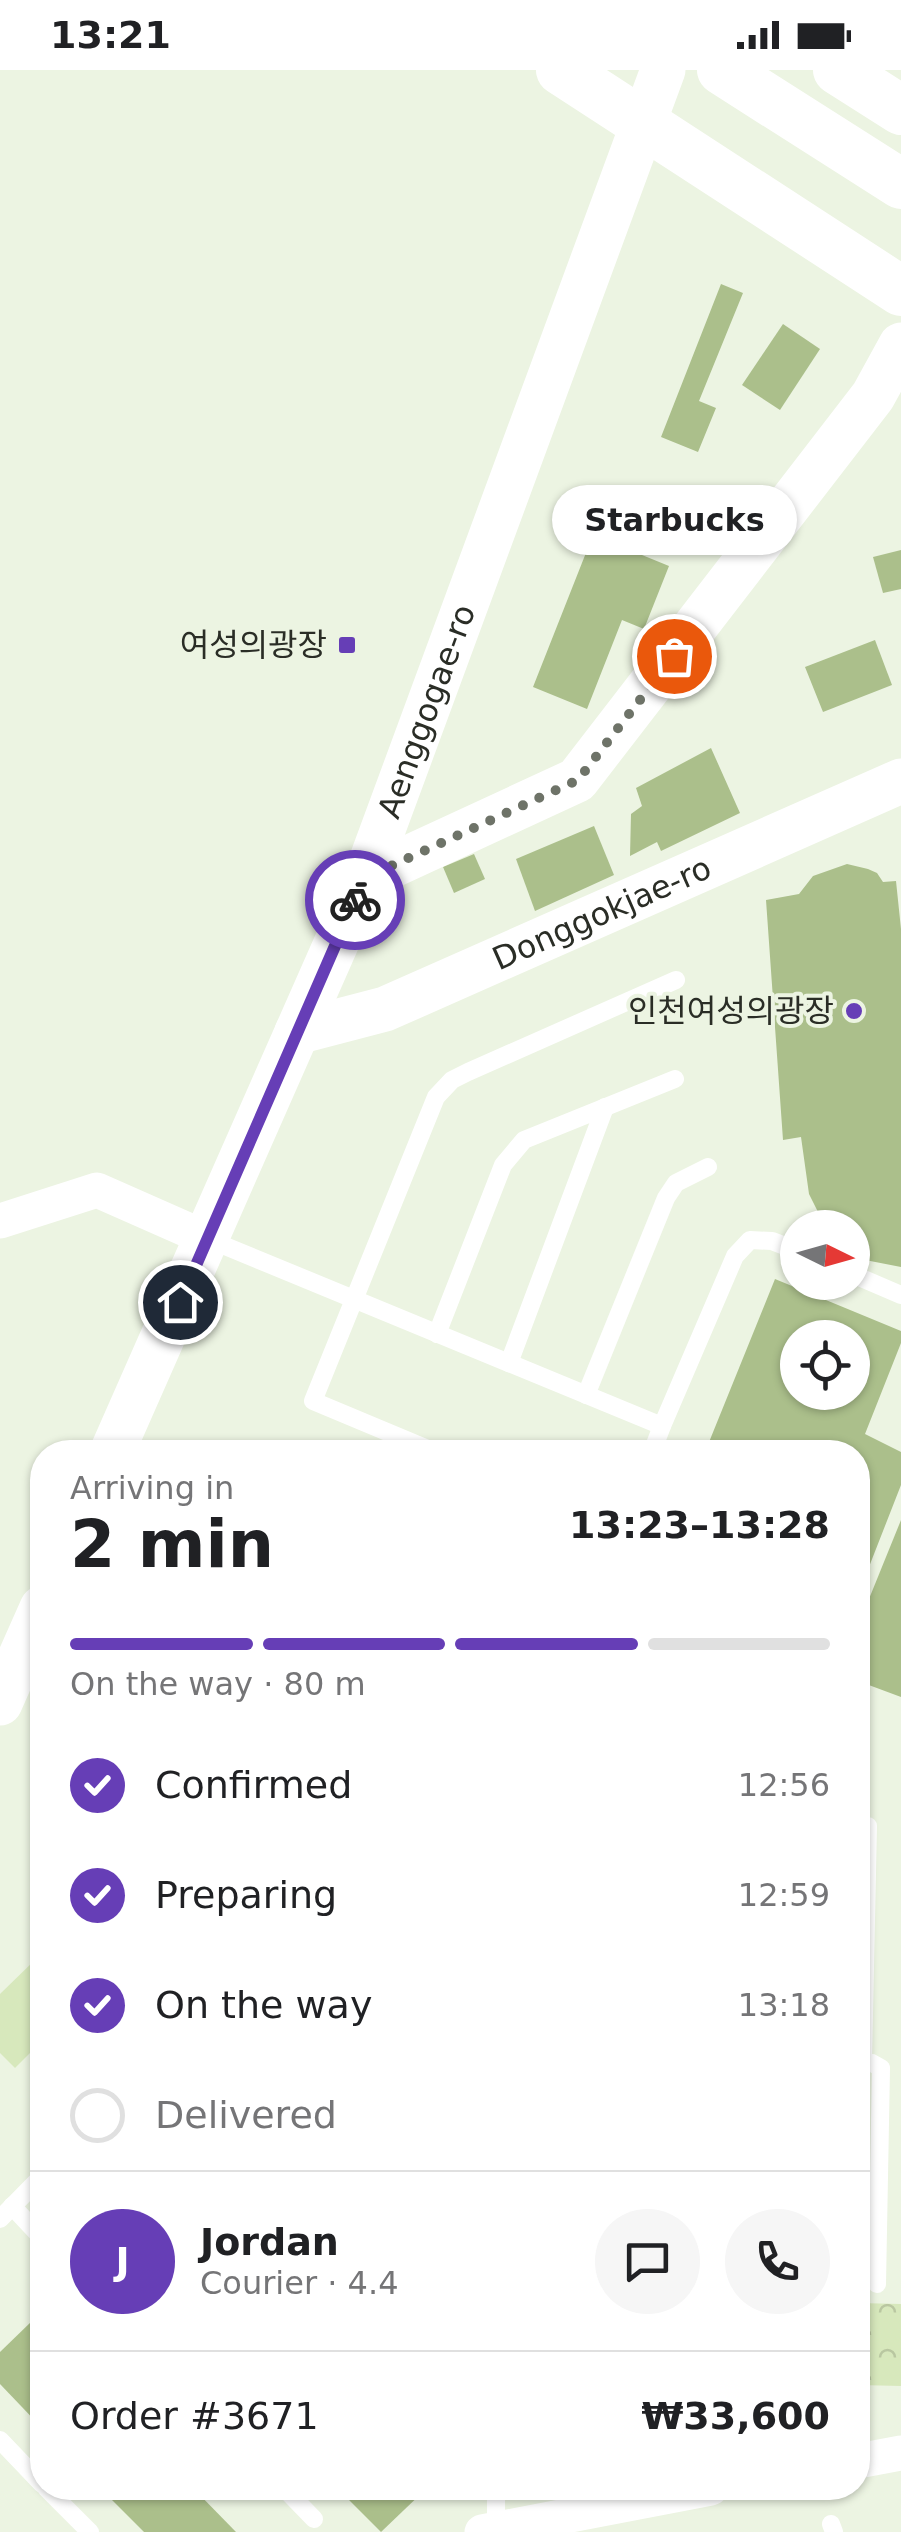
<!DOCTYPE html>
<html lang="en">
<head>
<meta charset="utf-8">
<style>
  body { margin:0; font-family:"DejaVu Sans","Noto Sans KR",sans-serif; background:#f6f6f6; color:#202124; height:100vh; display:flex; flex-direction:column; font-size:38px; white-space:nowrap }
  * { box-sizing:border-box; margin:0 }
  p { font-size:32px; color:#757577 }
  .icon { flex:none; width:55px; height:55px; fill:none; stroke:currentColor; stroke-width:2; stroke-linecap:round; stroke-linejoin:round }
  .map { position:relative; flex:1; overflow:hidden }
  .side { position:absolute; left:30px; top:1370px; width:840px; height:1060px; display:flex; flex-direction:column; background:#fff; border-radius:40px; box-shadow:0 2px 8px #0004 }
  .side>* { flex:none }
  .needle { width:65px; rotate:95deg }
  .controls { position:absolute; left:780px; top:1140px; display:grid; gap:20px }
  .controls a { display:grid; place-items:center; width:90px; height:90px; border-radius:50%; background:#fff; box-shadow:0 2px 8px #0004; font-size:50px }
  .pin { position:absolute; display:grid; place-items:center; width:85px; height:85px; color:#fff; margin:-42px; border:5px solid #fff; border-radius:50%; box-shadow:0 2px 10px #0007 }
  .courier { position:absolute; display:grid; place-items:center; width:100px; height:100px; margin:-50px; border:8px solid #663eb6; border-radius:50%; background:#fff; color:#222; box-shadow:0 2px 12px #0007 }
  .bubble { position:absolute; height:70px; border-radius:35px; background:#fff; box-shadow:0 2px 8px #0004; font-size:32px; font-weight:600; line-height:70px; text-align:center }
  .summary em { font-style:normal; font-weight:600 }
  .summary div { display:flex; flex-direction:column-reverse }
  .summary { display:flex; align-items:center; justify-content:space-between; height:170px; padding:0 40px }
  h1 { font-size:65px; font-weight:600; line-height:75px }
  .bar { display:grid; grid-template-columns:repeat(4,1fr); gap:15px 10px; align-content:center; height:120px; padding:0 40px }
  .bar i { height:12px; border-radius:8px; background:#e0e0e0 }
  .bar .current { background:#663eb6 }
  .bar p { grid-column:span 4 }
  .line { display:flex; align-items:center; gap:25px; padding:0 40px; border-top:2px solid #e0e0e0 }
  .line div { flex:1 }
  .round { display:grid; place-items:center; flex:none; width:105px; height:105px; border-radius:52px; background:#f6f6f6 }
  ol { padding:0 40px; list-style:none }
  li { display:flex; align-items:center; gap:30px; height:110px }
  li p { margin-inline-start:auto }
  li .icon { padding:10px; border-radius:50%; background:#663eb6; color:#fff; stroke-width:4 }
  li:last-child { color:#757577 }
  li i { width:55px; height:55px; border:5px solid #e0e0e0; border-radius:50% }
  .status { display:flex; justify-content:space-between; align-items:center; height:70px; padding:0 50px; background:#fff; direction:ltr }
  .status svg { height:28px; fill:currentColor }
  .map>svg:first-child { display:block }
  .forest { fill:url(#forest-crowns) }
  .pitch { fill:#d7e8bc }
  .building { fill:#abbf8b; fill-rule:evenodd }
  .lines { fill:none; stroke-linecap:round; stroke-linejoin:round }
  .service { stroke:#fff; stroke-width:18 }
  .minor { stroke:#fff; stroke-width:35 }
  .tertiary { stroke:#fff; stroke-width:45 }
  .secondary { stroke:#fff; stroke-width:50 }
  .done { stroke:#6e7368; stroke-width:10; stroke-dasharray:0 18 }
  .route { stroke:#663eb6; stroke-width:12 }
  .poi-dot { fill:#663eb6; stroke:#ecf4e2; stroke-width:4 }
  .labels { text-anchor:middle; stroke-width:8; stroke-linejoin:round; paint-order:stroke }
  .poi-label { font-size:32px; fill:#2a2d26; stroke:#ecf4e2; text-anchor:end }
  .street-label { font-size:32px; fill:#2a2d26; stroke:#ecf4e2 }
</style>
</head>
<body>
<div class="status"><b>13:21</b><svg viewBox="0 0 49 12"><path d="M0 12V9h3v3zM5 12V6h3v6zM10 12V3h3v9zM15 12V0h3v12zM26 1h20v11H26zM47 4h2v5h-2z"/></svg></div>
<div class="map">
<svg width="901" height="2462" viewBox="0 0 901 2462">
  <defs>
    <pattern id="forest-crowns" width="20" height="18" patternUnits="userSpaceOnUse" patternTransform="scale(2.5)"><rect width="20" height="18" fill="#d7e8bc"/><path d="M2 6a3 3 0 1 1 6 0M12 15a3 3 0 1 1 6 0" fill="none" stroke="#b9c7a1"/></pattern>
  </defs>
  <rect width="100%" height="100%" fill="#ecf4e2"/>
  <path class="forest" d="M 858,2233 L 901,2234 L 901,2316 L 858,2315 Z"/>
  <path class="pitch" d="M 39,1886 L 42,1890 L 42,1971 L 15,1998 L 0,1983 L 0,1924 Z"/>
  <g class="building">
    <path d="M 721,214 L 743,223 L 699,331 L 716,338 L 698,382 L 661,367 Z"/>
    <path d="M 783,254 L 820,279 L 780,340 L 742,315 Z"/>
    <path d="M 593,465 L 669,496 L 644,559 L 622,550 L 587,639 L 533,617 Z"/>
    <path d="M 901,480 L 901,519 L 883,523 L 873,487 Z"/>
    <path d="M 875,570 L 892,615 L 823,642 L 805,597 Z"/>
    <path d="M 711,678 L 740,743 L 661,781 L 657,772 L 630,786 L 631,744 L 642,736 L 636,718 Z"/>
    <path d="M 594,756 L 614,805 L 535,841 L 516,789 Z"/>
    <path d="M 474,784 L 485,809 L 454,823 L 443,797 Z"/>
    <path d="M 847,794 L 868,799 L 877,803 L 883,812 L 896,811 L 901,859 L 901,1197 L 860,1189 L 852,1184 L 852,1158 L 826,1158 L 809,1124 L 801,1067 L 783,1070 L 766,830 L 799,824 L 813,806 Z"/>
    <path d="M 775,1209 L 901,1261 L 901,1273 L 865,1364 L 901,1382 L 901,1415 L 858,1525 L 858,1382 L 705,1382 ZM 798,1268 L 852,1268 L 852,1322 L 798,1322 Z"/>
    <path d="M 901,1450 L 901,1627 L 858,1611 L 858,1556 Z"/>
    <path d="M 32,2251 L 42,2262 L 42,2358 L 0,2314 L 0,2282 Z"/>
    <path d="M 100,2418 L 193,2418 L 236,2462 L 144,2462 Z"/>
    <path d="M 337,2418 L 427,2418 L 381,2462 Z"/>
  </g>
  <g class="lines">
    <g class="service">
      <path d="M 208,1169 L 662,1356 L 735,1186 L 750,1170 L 772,1171 L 798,1181"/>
      <path d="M 852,1204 L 901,1225"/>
      <path d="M 437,1264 L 503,1095 L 524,1070 L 675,1009"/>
      <path d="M 509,1293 L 605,1037"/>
      <path d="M 586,1325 L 666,1128 L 676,1113 L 708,1097"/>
      <path d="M 435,1382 L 313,1331 L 436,1027 L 452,1010 L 468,1002 L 676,910"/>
      <path d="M 652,1382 L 662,1356"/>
      <path d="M 858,1992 L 872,1993 L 881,1998 L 877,2214"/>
      <path d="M 863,1992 L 868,1756"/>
      <path d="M 12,2136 L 42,2168"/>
      <path d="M 0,2149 L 42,2106"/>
      <path d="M 0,2370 L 42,2414"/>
      <path d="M 46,2418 L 90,2462"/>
      <path d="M 284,2418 L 314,2449"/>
      <path d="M 831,2454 L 834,2462"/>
      <path d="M 496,2457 L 496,2418"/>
    </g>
    <g class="minor">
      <path d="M 0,1151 L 97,1120 L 208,1169"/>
      <path d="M 858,2391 L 901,2383"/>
      <path d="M 482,2462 L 711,2418"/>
    </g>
    <g class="tertiary">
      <path d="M 365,808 L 577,710 L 873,326 L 901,275"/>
      <path id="s1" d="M 297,962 L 385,939 L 901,711"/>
      <path id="s2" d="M 112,1382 L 365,808 L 663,0"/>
      <path d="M 0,1633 L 42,1538"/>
    </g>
    <g class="secondary">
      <path d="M 561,0 L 901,221"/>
      <path d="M 722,0 L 901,114"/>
      <path d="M 838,0 L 901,40"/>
    </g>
  </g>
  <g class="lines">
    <path class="done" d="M 355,830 L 365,808 L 578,710 L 674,586"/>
    <path class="route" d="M 180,1232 L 355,830"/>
  </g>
  <g class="poi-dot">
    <rect x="337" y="565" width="20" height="20" rx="5"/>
    <circle cx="854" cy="941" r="10"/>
  </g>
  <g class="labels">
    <g class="poi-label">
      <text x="327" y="586">여성의광장</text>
      <text x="834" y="952">인천여성의광장</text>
    </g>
    <g class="street-label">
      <text dy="11" stroke="none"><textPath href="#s2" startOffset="805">Aenggogae-ro</textPath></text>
      <text dy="11" stroke="none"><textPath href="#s1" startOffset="328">Donggokjae-ro</textPath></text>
    </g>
  </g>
</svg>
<div class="controls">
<a><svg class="needle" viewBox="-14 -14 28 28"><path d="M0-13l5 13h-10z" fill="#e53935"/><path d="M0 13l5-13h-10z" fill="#757577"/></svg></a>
<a><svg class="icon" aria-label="locate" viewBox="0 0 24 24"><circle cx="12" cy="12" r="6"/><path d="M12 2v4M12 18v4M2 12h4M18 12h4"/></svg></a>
</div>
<div class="pin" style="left:674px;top:586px;background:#ea580c"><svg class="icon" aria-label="bag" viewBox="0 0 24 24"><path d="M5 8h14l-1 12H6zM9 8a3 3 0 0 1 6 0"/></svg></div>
<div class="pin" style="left:180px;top:1232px;background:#1f2937"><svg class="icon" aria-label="home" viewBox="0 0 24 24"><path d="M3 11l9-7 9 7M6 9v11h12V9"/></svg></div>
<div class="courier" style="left:355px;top:830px"><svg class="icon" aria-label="bike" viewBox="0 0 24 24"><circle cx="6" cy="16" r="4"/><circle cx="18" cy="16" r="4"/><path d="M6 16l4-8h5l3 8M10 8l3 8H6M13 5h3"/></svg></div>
<div class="bubble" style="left:552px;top:415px;width:245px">Starbucks</div>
<section class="side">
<div class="summary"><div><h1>2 min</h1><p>Arriving in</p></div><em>13:23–13:28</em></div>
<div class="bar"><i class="current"></i><i class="current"></i><i class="current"></i><i></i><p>On the way · 80 m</p></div>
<ol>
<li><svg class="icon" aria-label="check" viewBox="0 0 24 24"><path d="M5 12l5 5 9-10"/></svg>Confirmed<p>12:56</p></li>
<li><svg class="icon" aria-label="check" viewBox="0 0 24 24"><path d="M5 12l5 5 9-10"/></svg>Preparing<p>12:59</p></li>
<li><svg class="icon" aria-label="check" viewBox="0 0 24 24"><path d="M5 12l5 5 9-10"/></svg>On the way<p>13:18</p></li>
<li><i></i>Delivered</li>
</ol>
<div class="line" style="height:180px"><b class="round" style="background:#663eb6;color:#fff">J</b><div><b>Jordan</b><p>Courier · 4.4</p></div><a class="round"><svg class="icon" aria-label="chat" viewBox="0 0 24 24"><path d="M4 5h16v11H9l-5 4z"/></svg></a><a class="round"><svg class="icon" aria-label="phone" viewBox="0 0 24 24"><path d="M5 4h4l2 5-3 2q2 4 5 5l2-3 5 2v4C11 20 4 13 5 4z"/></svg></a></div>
<div class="line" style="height:130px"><div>Order #3671</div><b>₩33,600</b></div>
</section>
</div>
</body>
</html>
